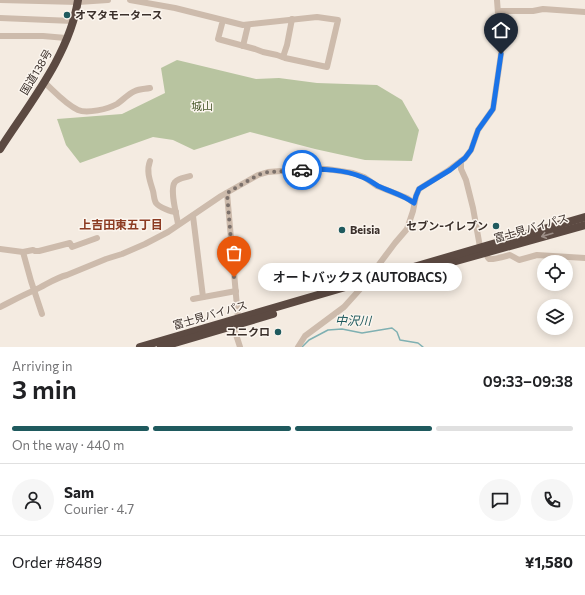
<!DOCTYPE html>
<html lang="en">
<head>
<meta charset="utf-8">
<style>
  body { margin:0; font-family:Commissioner,"Noto Sans JP",sans-serif; background:#f6f6f6; color:#202124; height:100vh; display:flex; flex-direction:column; font-size:15px; white-space:nowrap }
  * { box-sizing:border-box; margin:0 }
  p { font-size:13px; color:#757577 }
  .icon { flex:none; width:22px; height:22px; fill:none; stroke:currentColor; stroke-width:2; stroke-linecap:round; stroke-linejoin:round }
  .map { position:relative; height:347px; overflow:hidden }
  .side { display:flex; flex-direction:column; background:#fff; flex:1 }
  .side>* { flex:none }
  .buttons { position:absolute; left:537px; top:255px; display:grid; gap:8px }
  .buttons a { display:grid; place-items:center; width:36px; height:36px; border-radius:50%; background:#fff; box-shadow:0 2px 10px #0003; font-size:20px }
  .pin { position:absolute; display:grid; place-items:center; width:34px; height:34px; color:#fff; margin:-41px -17px; border-radius:50% 50% 50% 0; rotate:-45deg; box-shadow:0 0 4px #0007 }
  .pin .icon { rotate:45deg }
  .courier { position:absolute; display:grid; place-items:center; width:40px; height:40px; margin:-20px; border:3px solid #1a73e8; border-radius:50%; background:#fff; color:#222; box-shadow:0 1px 5px #0007 }
  .bubble { position:absolute; height:28px; border-radius:14px; background:#fff; box-shadow:0 2px 10px #0003; font-size:13px; font-weight:600; line-height:28px; text-align:center }
  .head em { font-style:normal; font-weight:600 }
  .head div { display:flex; flex-direction:column-reverse }
  .head { display:flex; align-items:center; justify-content:space-between; height:68px; padding:0 12px }
  h1 { font-size:26px; font-weight:600; line-height:30px }
  .bar { display:grid; grid-template-columns:repeat(4,1fr); gap:6px 4px; align-content:center; height:48px; padding:0 12px }
  .bar i { height:5px; border-radius:3px; background:#e0e0e0 }
  .bar .selected { background:#1f5a5e }
  .bar p { grid-column:span 4 }
  .line { display:flex; align-items:center; gap:10px; padding:0 12px; border-top:1px solid #e0e0e0 }
  .line div { flex:1 }
  .round { display:grid; place-items:center; flex:none; width:42px; height:42px; border-radius:21px; background:#f6f6f6 }
  .map>svg:first-child { display:block }
  .green { fill:#b8c4a0 }
  .lines { fill:none; stroke-linecap:round; stroke-linejoin:round }
  .stream { stroke:#7fb0b2; stroke-width:1.5 }
  .minor { stroke:#cdbbac; stroke-width:6 }
  .highway { stroke:#5c4a42; stroke-width:8 }
  .oneway { stroke:#9c8e87 }
  .done { stroke:#7c716b; stroke-width:4; stroke-dasharray:0 7.2 }
  .route { stroke:#1a73e8; stroke-width:5 }
  .poi-dot { fill:#1f5a5e; stroke:#fbf5ee; stroke-width:1.5 }
  .labels { text-anchor:middle; stroke-width:3; stroke-linejoin:round; paint-order:stroke }
  .poi-label { font-size:11px; font-weight:bold; fill:#3b302b; stroke:#fbf5ee; text-anchor:start }
  .street-label { font-size:11px; fill:#3b302b; stroke:#fbf5ee }
  .park-label { font-size:11px; fill:#4a5a2e; stroke:#fbf5ee }
  .neighbourhood-label { font-size:12px; font-weight:bold; fill:#8c3b22; stroke:#fbf5ee }
  .water-label { font-size:12px; font-style:italic; fill:#1f5a5e; stroke:#fbf5ee }
</style>
</head>
<body>
<div class="map">
<svg width="585" height="347" viewBox="0 0 585 347">
  <rect width="100%" height="100%" fill="#f4ebe1"/>
  <path class="green" d="M 177,60 L 256,79 L 279,78 L 317,83 L 377,85 L 402,100 L 419,130 L 412,161 L 365,160 L 315,149 L 250,132 L 194,150 L 173,140 L 153,137 L 80,163 L 66,145 L 57,119 L 122,114 L 165,93 L 161,68 Z"/>
  <g class="lines">
    <path class="stream" d="M 302,347 L 309,340 L 328,330 L 342,329 L 362,333 L 392,328 L 397,332 L 400,340 L 418,343 L 423,347"/>
    <g class="minor">
      <path d="M 0,0 L 78,2 L 108,0"/>
      <path d="M 130,0 L 175,8 L 243,25 L 317,17 L 338,20 L 327,67 L 285,58 L 277,55 L 263,52 L 255,49 L 218,39 L 223,20"/>
      <path d="M 498,11 L 533,11 L 543,9 L 585,12"/>
      <path d="M 0,18 L 73,21"/>
      <path d="M 0,36 L 43,36 L 66,38"/>
      <path d="M 243,46 L 248,25"/>
      <path d="M 283,57 L 287,45 L 292,19"/>
      <path d="M 44,82 C 54,91 65,104 78,110 C 87,114 108,109 117,104 C 123,100 128,94 135,91 C 139,89 145,89 150,88"/>
      <path d="M 150,161 C 146,171 150,181 153,191 C 154,195 154,200 156,203 C 159,207 171,212 176,212"/>
      <path d="M 461,161 L 461,169 L 466,180 L 473,208 L 480,247"/>
      <path d="M 227,193 L 238,318"/>
      <path d="M 193,216 L 203,297"/>
      <path d="M 178,224 C 177,216 169,189 175,182 C 179,178 184,178 190,176"/>
      <path d="M 0,249 L 23,252 L 33,250 L 35,251 L 39,251 L 70,243 L 72,247 L 97,238"/>
      <path d="M 23,252 L 31,281 L 42,314"/>
      <path d="M 486,253 C 487,255 487,257 489,259 C 493,260 506,256 510,255 L 519,260 L 537,255 L 585,258"/>
      <path d="M 193,299 L 236,291"/>
      <path d="M 0,307 C 12,301 23,295 35,290 C 46,285 55,278 67,275 L 106,259 L 122,254 L 145,244 L 168,232 L 221,196 L 258,175 L 268,172 L 307,169 L 327,169 L 353,173 L 364,177 L 377,186 L 407,198 L 414,203"/>
      <path d="M 232,322 L 240,347"/>
      <path d="M 298,347 L 305,336 L 344,307 L 362,287 L 395,243 L 407,229 L 413,211 L 416,196 L 419,189 L 449,170 L 465,158 L 471,150 L 478,130 L 493,109 L 501,54 L 497,0"/>
    </g>
    <g class="highway">
      <path d="M 0,149 C 29,104 70,54 78,0"/>
      <path d="M 370,285 L 585,225"/>
      <path d="M 140,347 L 585,217"/>
      <path d="M 161,347 L 273,314"/>
    </g>
  </g>
  <defs><path id="oneway-shaft" d="M-6 0H5M1.5-3L5.5 0L1.5 3" fill="none" stroke-width="1.6" stroke-linecap="round" stroke-linejoin="round"/></defs>
  <use class="oneway" href="#oneway-shaft" transform="translate(547 235) rotate(164)"/>
  <g class="lines">
    <path class="done" d="M 234,277 L 227,193 L 258,175 L 268,172 L 302,170"/>
    <path class="route" d="M 302,170 C 320,168 346,170 362,177 C 368,179 373,183 378,186 C 391,192 403,195 414,203 L 416,196 L 419,189 L 450,170 L 465,158 L 471,150 L 478,130 L 493,109 L 501,54"/>
  </g>
  <g class="poi-dot">
    <circle cx="67" cy="15" r="4"/>
    <circle cx="496" cy="226" r="4"/>
    <circle cx="342" cy="230" r="4"/>
    <circle cx="278" cy="332" r="4"/>
  </g>
  <g class="labels">
    <g class="poi-label">
      <text x="75" y="19">オマタモータース</text>
      <text x="488" y="230" text-anchor="end">セブン-イレブン</text>
      <text x="350" y="234">Beisia</text>
      <text x="270" y="336" text-anchor="end">ユニクロ</text>
    </g>
    <g class="street-label">
      <text transform="translate(36 72) rotate(-59)" y="4">国道138号</text>
      <text transform="translate(531 228) rotate(-16)" y="4">富士見バイパス</text>
      <text transform="translate(210 315) rotate(-16)" y="4">富士見バイパス</text>
    </g>
    <g class="park-label">
      <text x="202" y="110">城山</text>
    </g>
    <g class="neighbourhood-label">
      <text x="121" y="229">上吉田東五丁目</text>
    </g>
    <g class="water-label">
      <text transform="translate(353 321) rotate(1)" y="4">中沢川</text>
    </g>
  </g>
</svg>
<div class="buttons">
<a><svg class="icon" aria-label="locate" viewBox="0 0 24 24"><circle cx="12" cy="12" r="6"/><path d="M12 2v4M12 18v4M2 12h4M18 12h4"/></svg></a>
<a><svg class="icon" aria-label="layers" viewBox="0 0 24 24"><path d="M12 4l9 5-9 5-9-5zM3 14l9 5 9-5"/></svg></a>
</div>
<div class="pin" style="left:234px;top:277px;background:#ea580c"><svg class="icon" aria-label="bag" viewBox="0 0 24 24"><path d="M5 8h14l-1 12H6zM9 8a3 3 0 0 1 6 0"/></svg></div>
<div class="pin" style="left:501px;top:54px;background:#1f2937"><svg class="icon" aria-label="home" viewBox="0 0 24 24"><path d="M3 11l9-7 9 7M6 9v11h12V9"/></svg></div>
<div class="courier" style="left:302px;top:170px"><svg class="icon" aria-label="car" viewBox="0 0 24 24"><path d="M5 17H2v-5l4-1 3-4h7l3 4 3 1v5h-3M9 17h6M6 11h13"/><circle cx="7" cy="17" r="2"/><circle cx="17" cy="17" r="2"/></svg></div>
<div class="bubble" style="left:258px;top:263px;width:204px">オートバックス (AUTOBACS)</div>
</div>
<section class="side">
<div class="head"><div><h1>3 min</h1><p>Arriving in</p></div><em>09:33–09:38</em></div>
<div class="bar"><i class="selected"></i><i class="selected"></i><i class="selected"></i><i></i><p>On the way · 440 m</p></div>
<div class="line" style="height:72px"><a class="round"><svg class="icon" aria-label="person" viewBox="0 0 24 24"><circle cx="12" cy="8" r="4"/><path d="M4 21q1-7 8-7t8 7"/></svg></a><div><b>Sam</b><p>Courier · 4.7</p></div><a class="round"><svg class="icon" aria-label="chat" viewBox="0 0 24 24"><path d="M4 5h16v11H9l-5 4z"/></svg></a><a class="round"><svg class="icon" aria-label="phone" viewBox="0 0 24 24"><path d="M5 4h4l2 5-3 2q2 4 5 5l2-3 5 2v4C11 20 4 13 5 4z"/></svg></a></div>
<div class="line" style="height:52px"><div>Order #8489</div><b>¥1,580</b></div>
</section>
</body>
</html>
